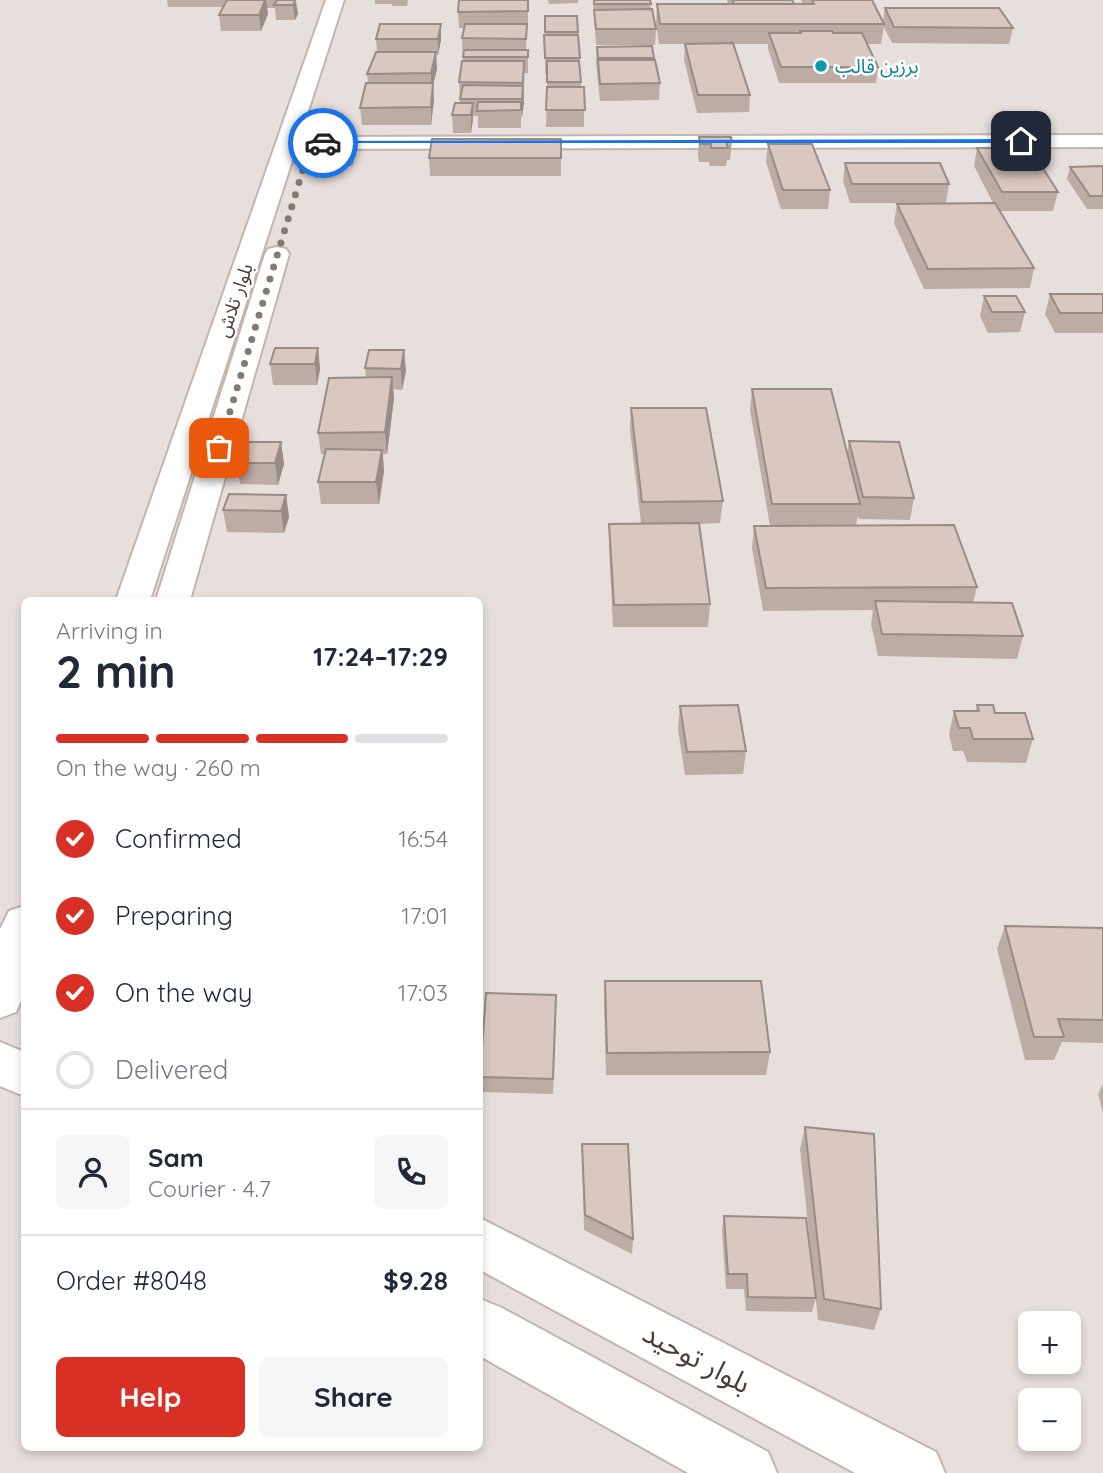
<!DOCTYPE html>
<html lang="en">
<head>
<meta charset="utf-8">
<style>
  body { margin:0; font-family:Quicksand,"Noto Sans Arabic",sans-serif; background:#f6f6f7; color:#1f2937; height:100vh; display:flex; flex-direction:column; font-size:26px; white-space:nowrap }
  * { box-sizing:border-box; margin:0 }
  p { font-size:23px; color:#747a83 }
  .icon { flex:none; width:38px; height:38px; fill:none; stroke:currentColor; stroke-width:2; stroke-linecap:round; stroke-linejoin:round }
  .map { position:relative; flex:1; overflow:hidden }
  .side { position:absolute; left:21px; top:597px; width:462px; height:854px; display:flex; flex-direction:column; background:#fff; border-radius:10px; box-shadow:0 4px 10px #0003 }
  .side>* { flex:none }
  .tools { position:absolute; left:1018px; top:1311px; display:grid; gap:14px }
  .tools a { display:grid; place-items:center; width:63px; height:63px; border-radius:10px; background:#fff; box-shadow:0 4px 10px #0003; font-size:35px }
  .pin { position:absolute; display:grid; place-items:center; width:60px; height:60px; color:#fff; margin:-30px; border-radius:14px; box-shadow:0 4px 10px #0006 }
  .courier { position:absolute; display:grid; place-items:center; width:70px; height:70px; margin:-35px; border:5px solid #1a73e8; border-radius:50%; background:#fff; color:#222; box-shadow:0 2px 9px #0007 }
  .overview em { font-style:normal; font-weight:700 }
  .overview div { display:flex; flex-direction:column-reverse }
  .overview { display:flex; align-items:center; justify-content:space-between; height:119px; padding:0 35px }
  h1 { font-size:46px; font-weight:700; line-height:52px }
  .bar { display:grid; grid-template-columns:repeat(4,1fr); gap:10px 7px; align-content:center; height:84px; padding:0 35px }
  .bar i { height:9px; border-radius:5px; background:#e0e1e3 }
  .bar .active { background:#d93025 }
  .bar p { grid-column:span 4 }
  .line { display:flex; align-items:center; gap:18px; padding:0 35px; border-top:2px solid #e0e1e3 }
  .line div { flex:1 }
  .round { display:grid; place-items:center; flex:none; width:74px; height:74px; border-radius:10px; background:#f6f6f7 }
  ol { padding:0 35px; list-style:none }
  li { display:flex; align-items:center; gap:21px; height:77px }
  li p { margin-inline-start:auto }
  li .icon { padding:7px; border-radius:50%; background:#d93025; color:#fff; stroke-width:4 }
  li:last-child { color:#747a83 }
  li i { width:38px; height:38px; border:4px solid #e0e1e3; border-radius:50% }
  .cta { display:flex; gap:14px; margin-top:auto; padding:14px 35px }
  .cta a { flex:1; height:80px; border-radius:10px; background:#d93025; color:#fff; font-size:28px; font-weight:700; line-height:80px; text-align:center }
  .cta a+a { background:#f6f6f7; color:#1f2937 }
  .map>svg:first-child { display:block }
  .industrial { fill:#e7dfdc; fill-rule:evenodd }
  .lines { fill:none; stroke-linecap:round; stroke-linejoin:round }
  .minor-casing { stroke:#c3b5ac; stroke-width:4 }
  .minor { fill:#fff; fill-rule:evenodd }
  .wall { fill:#bbaca4 }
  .shaded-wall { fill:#988c86 }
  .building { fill:#d9c8bf; stroke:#988c86; stroke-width:2 }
  .route { fill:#1a73e8 }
  .done { stroke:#847a74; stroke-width:7; stroke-dasharray:0 12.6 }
  .culture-dot { fill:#0f9aa8; stroke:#fff; stroke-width:2.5 }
  .labels { text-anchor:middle; stroke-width:5; stroke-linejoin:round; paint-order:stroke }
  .far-culture-label { font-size:19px; fill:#0d838f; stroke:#fff; text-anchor:start }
  .far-street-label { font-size:19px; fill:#483c36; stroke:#fff }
  .near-street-label { font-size:28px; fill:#483c36; stroke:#fff }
</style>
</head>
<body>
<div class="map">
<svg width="1103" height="1473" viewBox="0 0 1103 1473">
  <rect width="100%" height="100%" fill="#f4ede7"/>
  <path class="industrial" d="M 0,0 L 1103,0 L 1103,1473 L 0,1473 ZM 24,600 L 480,600 L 480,1447 L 24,1447 ZM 1031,1323 L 1069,1323 L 1069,1362 L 1031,1362 ZM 1031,1400 L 1069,1400 L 1069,1438 L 1031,1438 Z"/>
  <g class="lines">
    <defs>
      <g id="minor">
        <path d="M 326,0 L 344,0 L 150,600 L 116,600 Z"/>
        <path d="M 1103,135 L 1103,147 L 311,149 L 303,148 L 300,143 L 303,138 L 311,137 Z"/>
        <path d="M 277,247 L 286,249 L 289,254 L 190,600 L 156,600 L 265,254 L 268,249 Z"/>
        <path d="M 24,906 L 24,994 L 16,1012 L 0,1018 L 0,929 L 9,911 Z"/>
        <path d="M 0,1042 L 24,1052 L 24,1096 L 0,1086 Z"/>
        <path d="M 480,1218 L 936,1452 L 945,1473 L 855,1473 L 480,1270 Z"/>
        <path d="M 480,1299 L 500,1307 L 768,1452 L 777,1473 L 688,1473 L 480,1356 Z"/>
      </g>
    </defs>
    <use href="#minor" class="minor-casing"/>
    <use href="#minor" class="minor"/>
  </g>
  <g class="wall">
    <path d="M 167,0 L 296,0 L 298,14 L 295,20 L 276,20 L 275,8 L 267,8 L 268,14 L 261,31 L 221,31 L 219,15 L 223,7 L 168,7 Z"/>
    <path d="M 375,0 L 408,0 L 407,6 L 392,6 L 392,4 L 375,4 Z"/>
    <path d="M 528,0 L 528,27 L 527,27 L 526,50 L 528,50 L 528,73 L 524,73 L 524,103 L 522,117 L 521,117 L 521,128 L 478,128 L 478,116 L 473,116 L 471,133 L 453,133 L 452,115 L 460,103 L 459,82 L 463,61 L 462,38 L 464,28 L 459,28 L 458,12 Z"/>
    <path d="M 548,0 L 578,0 L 578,3 L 549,4 Z"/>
    <path d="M 593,0 L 650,0 L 651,9 L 656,29 L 655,45 L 596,45 Z"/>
    <path d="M 727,0 L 792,0 L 794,4 L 803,4 L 801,0 L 872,0 L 883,21 L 885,8 L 1013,28 L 1009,44 L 892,43 L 884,27 L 881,44 L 868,44 L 878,67 L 876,83 L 779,83 L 768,49 L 768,44 L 733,44 L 750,95 L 749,112 L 697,113 L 684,60 L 685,44 L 659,44 L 656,25 L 657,4 L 728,4 Z"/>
    <path d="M 545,16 L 577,16 L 581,87 L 584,87 L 584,127 L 546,127 L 547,88 L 547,74 L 545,74 Z"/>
    <path d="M 380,24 L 441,40 L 438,55 L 436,55 L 437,69 L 433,85 L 434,100 L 431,125 L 362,125 L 360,108 L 368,83 L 367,74 L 377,52 L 376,39 Z"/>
    <path d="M 597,47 L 654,58 L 660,83 L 659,100 L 600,101 L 596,63 Z"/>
    <path d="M 353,137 L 355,155 L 352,166 L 331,166 L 329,148 Z"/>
    <path d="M 699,137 L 732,142 L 730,160 L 727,160 L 726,166 L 710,166 L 709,162 L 699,162 L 698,155 Z"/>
    <path d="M 561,139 L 561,176 L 430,176 L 429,158 Z"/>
    <path d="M 768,144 L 830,190 L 828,209 L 781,209 L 766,162 Z"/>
    <path d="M 977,148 L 1058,192 L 1053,211 L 1000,211 L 1034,268 L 1030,288 L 924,289 L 894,223 L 897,204 L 993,203 L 974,166 Z"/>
    <path d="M 845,163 L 949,184 L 946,203 L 850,203 L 843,181 Z"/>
    <path d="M 1103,166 L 1103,209 L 1087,209 L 1067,179 L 1070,167 Z"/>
    <path d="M 1050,294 L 1103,294 L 1103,333 L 1055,333 L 1045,314 Z"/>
    <path d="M 984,296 L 1025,312 L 1020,332 L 988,333 L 980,316 Z"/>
    <path d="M 318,348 L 320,369 L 317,385 L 273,385 L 270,364 Z"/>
    <path d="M 369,350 L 406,371 L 402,390 L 393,389 L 394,398 L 387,454 L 383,454 L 384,471 L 379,504 L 321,504 L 318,482 L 325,454 L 321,454 L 318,433 L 366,377 L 365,368 Z"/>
    <path d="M 752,389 L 847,454 L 849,441 L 914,498 L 910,520 L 859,519 L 858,515 L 856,525 L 977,587 L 973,603 L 1023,636 L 1017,659 L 878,656 L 871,624 L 873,610 L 763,611 L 752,548 L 754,526 L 770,526 L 750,410 Z"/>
    <path d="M 631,408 L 723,501 L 720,523 L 699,524 L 710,604 L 708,627 L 613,627 L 609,546 L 609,524 L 641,523 L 630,430 Z"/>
    <path d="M 281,442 L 284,464 L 278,485 L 240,484 L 237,463 Z"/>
    <path d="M 286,495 L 289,517 L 284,533 L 227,532 L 223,510 Z"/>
    <path d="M 977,705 L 995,713 L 1033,739 L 1026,763 L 967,762 L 963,751 L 953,751 L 949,734 L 954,711 L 976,711 Z"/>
    <path d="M 680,706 L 746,751 L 743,774 L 685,775 L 678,729 Z"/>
    <path d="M 1005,926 L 1103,928 L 1103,1043 L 1062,1042 L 1054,1060 L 1025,1060 L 997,949 Z"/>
    <path d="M 605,981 L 770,1052 L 766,1075 L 606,1075 L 604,1004 Z"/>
    <path d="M 556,1011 L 553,1094 L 481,1092 L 480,1077 Z"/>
    <path d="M 1103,1084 L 1103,1113 L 1098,1094 Z"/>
    <path d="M 805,1127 L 881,1309 L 874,1330 L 818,1320 L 800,1149 Z"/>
    <path d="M 582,1144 L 633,1239 L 632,1254 L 584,1230 Z"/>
    <path d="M 724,1216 L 816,1298 L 812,1312 L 746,1311 L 744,1289 L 726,1289 L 722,1231 Z"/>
  </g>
  <g class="shaded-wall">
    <path d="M 265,0 L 266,0 L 268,14 L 261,31 L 259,15 Z"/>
    <path d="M 295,0 L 298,14 L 295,20 L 293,5 Z"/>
    <path d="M 441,24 L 441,40 L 438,55 L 438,39 Z"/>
    <path d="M 436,52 L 437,69 L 433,85 L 434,100 L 431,125 L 431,73 Z"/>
    <path d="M 523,86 L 524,103 L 522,117 L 522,99 Z"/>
    <path d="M 473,103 L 473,120 L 471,133 L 471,115 Z"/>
    <path d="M 353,137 L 355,155 L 352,166 L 350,148 Z"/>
    <path d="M 318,348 L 320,369 L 317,385 L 315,364 Z"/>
    <path d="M 404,350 L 406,371 L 402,390 L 401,369 Z"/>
    <path d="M 392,377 L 394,398 L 387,454 L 385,432 Z"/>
    <path d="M 281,442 L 284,464 L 278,485 L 275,463 Z"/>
    <path d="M 382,450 L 384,471 L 379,504 L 376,482 Z"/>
    <path d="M 286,495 L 289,517 L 284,533 L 281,511 Z"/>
  </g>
  <g class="building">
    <path d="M 227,0 L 265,0 L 259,15 L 219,15 Z"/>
    <path d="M 277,0 L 295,0 L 293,5 L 274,5 Z"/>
    <path d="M 459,0 L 528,0 L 528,11 L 458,12 Z"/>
    <path d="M 594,0 L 650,0 L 651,4 L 594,4 Z"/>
    <path d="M 733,0 L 792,0 L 794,4 L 734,4 Z"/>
    <path d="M 812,0 L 872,0 L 884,24 L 660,24 L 657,4 L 814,4 Z"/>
    <path d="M 885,8 L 999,8 L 1013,28 L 894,27 Z"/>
    <path d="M 652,9 L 656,29 L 596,29 L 594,10 Z"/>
    <path d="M 545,16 L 577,16 L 578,32 L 545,32 Z"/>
    <path d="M 380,24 L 441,24 L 438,39 L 376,39 Z"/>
    <path d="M 465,24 L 527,24 L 526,39 L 462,38 Z"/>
    <path d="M 800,31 L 832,31 L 833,33 L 862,33 L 878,67 L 781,67 L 769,33 L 801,33 Z"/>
    <path d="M 544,35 L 578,35 L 580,58 L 545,58 Z"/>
    <path d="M 733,43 L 750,95 L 698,95 L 685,44 Z"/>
    <path d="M 652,46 L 654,58 L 598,58 L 597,47 Z"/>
    <path d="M 464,50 L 528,50 L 528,57 L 463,57 Z"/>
    <path d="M 376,52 L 436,52 L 431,73 L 367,74 Z"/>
    <path d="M 598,60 L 655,60 L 660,83 L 600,84 Z"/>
    <path d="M 462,61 L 524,61 L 523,83 L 459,82 Z"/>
    <path d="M 547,61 L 579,61 L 581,82 L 547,82 Z"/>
    <path d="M 366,83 L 433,83 L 431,107 L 360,108 Z"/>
    <path d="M 463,85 L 523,86 L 522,99 L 460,99 Z"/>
    <path d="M 547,87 L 584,87 L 585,110 L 546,110 Z"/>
    <path d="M 478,102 L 521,102 L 521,110 L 477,111 Z"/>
    <path d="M 455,103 L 473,103 L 471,115 L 452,115 Z"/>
    <path d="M 332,137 L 353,137 L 350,148 L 329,148 Z"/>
    <path d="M 699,137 L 731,137 L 732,142 L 726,142 L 728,148 L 711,148 L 711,144 L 700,144 Z"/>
    <path d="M 432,139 L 561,139 L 561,158 L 429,158 Z"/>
    <path d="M 768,144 L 812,144 L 830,190 L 783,190 Z"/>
    <path d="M 977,148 L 1030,148 L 1058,192 L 1002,192 Z"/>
    <path d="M 845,163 L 940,163 L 949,184 L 852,184 Z"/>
    <path d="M 1103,166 L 1103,196 L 1090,196 L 1070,167 Z"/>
    <path d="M 995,203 L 1034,268 L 928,269 L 897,204 Z"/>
    <path d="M 1050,294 L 1103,294 L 1103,313 L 1060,313 Z"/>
    <path d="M 984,296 L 1016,296 L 1025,312 L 992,312 Z"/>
    <path d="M 275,348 L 318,348 L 315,364 L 270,364 Z"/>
    <path d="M 369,350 L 404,350 L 401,369 L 365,368 Z"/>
    <path d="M 392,377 L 385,432 L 318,433 L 329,378 Z"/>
    <path d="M 752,389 L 831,389 L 860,504 L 772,504 Z"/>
    <path d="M 631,408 L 706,408 L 723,501 L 642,502 Z"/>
    <path d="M 849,441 L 899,442 L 914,498 L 863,497 Z"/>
    <path d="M 243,442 L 281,442 L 275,463 L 237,463 Z"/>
    <path d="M 326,449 L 382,450 L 376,482 L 318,482 Z"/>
    <path d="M 229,494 L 286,495 L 281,511 L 223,510 Z"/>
    <path d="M 699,523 L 710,604 L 614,605 L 609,524 Z"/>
    <path d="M 954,525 L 977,587 L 766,588 L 754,526 Z"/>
    <path d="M 875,601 L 1012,603 L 1023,636 L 882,634 Z"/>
    <path d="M 738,705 L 746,751 L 687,752 L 680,706 Z"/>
    <path d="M 977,705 L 993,705 L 995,713 L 1025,713 L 1033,739 L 973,739 L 970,728 L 959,728 L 954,711 L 979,711 Z"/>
    <path d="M 1005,926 L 1103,928 L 1103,1020 L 1058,1019 L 1064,1037 L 1034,1037 Z"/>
    <path d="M 605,981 L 761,981 L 770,1052 L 607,1053 Z"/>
    <path d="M 486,993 L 556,995 L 553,1079 L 480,1077 Z"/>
    <path d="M 805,1127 L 874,1134 L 881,1309 L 824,1299 Z"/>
    <path d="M 582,1144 L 628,1144 L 633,1239 L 585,1215 Z"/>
    <path d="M 724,1216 L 806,1218 L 816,1298 L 748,1297 L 747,1274 L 728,1274 Z"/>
  </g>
  <path class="route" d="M 1021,139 L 1023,143 L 320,143 L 323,141 Z"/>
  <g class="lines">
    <path class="done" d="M 219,448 L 311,143 L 323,143"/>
  </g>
  <circle class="culture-dot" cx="821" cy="66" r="7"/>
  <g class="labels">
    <g class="far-culture-label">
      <text x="835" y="73">برزین قالب</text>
    </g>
    <g class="far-street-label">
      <text transform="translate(234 300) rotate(-71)" y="7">بلوار تلاش</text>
    </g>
    <g class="near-street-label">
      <text transform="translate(697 1358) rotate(28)" y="10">بلوار توحید</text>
    </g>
  </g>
</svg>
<div class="tools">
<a>+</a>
<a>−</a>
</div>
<div class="pin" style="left:219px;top:448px;background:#ea580c"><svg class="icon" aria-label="bag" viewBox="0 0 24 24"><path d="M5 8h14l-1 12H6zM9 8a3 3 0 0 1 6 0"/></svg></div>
<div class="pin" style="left:1021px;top:141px;background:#1f2937"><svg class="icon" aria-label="home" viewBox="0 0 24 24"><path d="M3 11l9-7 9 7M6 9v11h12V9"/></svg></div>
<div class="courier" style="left:323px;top:143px"><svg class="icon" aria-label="car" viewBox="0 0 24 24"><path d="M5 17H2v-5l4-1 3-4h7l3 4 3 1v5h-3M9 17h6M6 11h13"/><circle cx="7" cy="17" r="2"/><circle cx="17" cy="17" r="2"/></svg></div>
<section class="side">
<div class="overview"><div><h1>2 min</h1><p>Arriving in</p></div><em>17:24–17:29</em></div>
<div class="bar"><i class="active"></i><i class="active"></i><i class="active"></i><i></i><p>On the way · 260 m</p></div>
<ol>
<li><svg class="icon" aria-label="check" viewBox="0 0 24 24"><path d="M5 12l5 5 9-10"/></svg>Confirmed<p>16:54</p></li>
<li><svg class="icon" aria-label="check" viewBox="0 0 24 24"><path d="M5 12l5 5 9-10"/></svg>Preparing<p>17:01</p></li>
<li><svg class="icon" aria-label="check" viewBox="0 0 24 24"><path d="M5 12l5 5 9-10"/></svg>On the way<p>17:03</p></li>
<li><i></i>Delivered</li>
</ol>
<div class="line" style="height:126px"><a class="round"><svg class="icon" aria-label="person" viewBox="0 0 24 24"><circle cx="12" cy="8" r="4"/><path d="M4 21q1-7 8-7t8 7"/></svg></a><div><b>Sam</b><p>Courier · 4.7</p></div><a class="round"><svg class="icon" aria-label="phone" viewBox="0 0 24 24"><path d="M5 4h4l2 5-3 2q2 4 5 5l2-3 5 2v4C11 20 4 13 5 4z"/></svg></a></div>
<div class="line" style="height:91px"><div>Order #8048</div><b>$9.28</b></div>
<div class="cta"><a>Help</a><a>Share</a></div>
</section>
</div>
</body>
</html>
